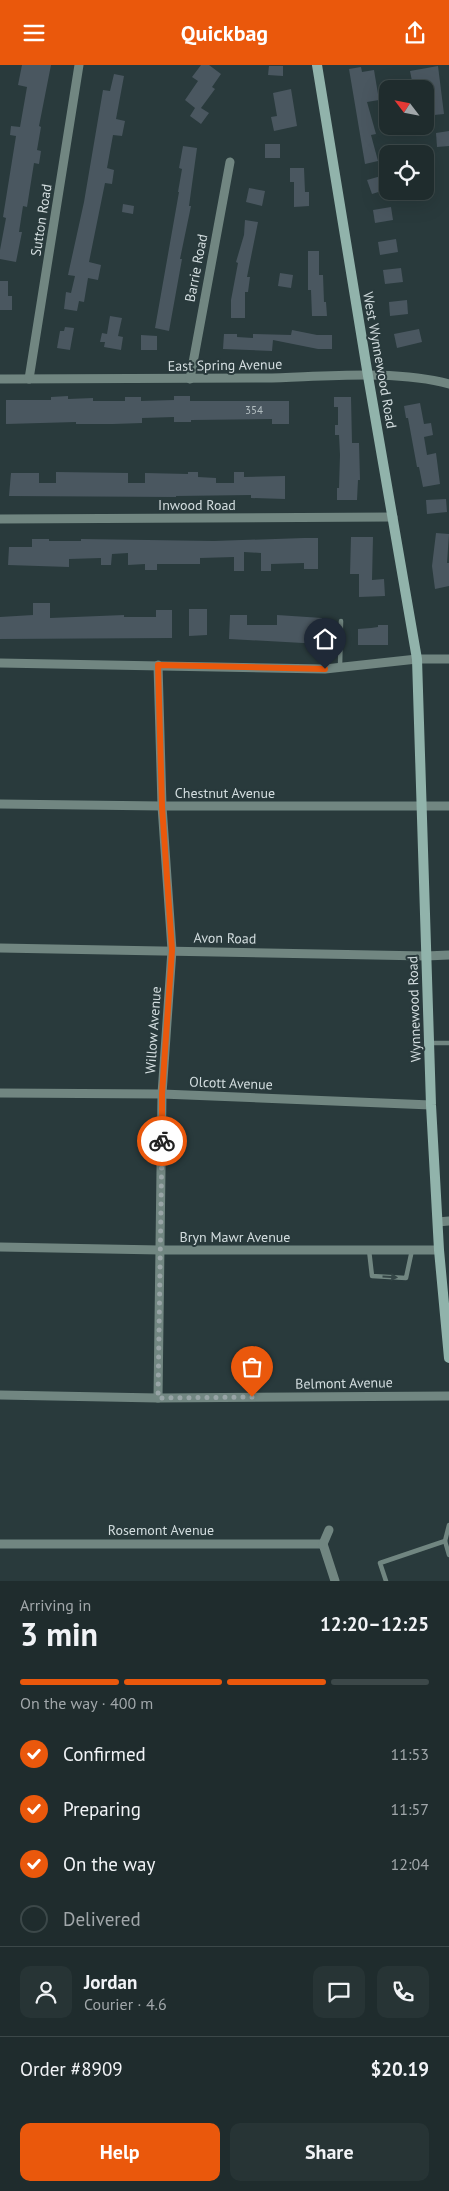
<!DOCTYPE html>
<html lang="en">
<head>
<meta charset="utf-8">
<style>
  body { margin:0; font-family:"PT Sans",sans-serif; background:#273435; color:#f1f3f6; height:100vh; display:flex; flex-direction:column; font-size:19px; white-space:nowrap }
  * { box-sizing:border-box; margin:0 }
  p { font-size:16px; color:#a1a7aa }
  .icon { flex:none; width:28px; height:28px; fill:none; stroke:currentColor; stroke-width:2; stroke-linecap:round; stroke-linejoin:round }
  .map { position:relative; height:1516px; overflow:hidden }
  .sheet { display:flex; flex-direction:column; background:#1f2c2d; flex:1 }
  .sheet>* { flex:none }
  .needle { width:32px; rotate:302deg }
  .controls { position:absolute; left:379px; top:15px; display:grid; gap:10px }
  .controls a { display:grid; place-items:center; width:55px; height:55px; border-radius:10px; background:#1f2c2d; box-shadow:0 5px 20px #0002,0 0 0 1px #3c4849; font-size:25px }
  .pin { position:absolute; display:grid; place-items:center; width:42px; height:42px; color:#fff; margin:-51px -21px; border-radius:50% 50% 50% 0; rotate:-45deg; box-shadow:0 0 5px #0007 }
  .pin .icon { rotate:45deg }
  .courier { position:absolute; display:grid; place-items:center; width:50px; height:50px; margin:-25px; border:4px solid #ea580c; border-radius:50%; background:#fff; color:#222; box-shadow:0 1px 6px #0007 }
  .headline em { font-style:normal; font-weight:600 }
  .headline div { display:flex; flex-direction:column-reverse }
  .headline { display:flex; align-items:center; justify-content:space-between; height:85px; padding:0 20px }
  h1 { font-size:32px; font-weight:600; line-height:38px }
  .bar { display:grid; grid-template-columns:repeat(4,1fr); gap:8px 5px; align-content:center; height:60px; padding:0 20px }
  .bar i { height:6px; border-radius:4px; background:#3c4849 }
  .bar .current { background:#ea580c }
  .bar p { grid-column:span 4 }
  .line { display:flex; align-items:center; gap:12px; padding:0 20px; border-top:1px solid #3c4849 }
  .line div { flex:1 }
  .round { display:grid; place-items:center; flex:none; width:52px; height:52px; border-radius:10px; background:#273435 }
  ol { padding:0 20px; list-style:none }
  li { display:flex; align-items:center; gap:15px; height:55px }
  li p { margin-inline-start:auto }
  li .icon { padding:5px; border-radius:50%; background:#ea580c; color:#fff; stroke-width:4 }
  li:last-child { color:#a1a7aa }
  li i { width:28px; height:28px; border:2px solid #3c4849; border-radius:50% }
  .cta { display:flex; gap:10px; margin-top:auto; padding:10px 20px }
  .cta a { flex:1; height:58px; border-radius:10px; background:#ea580c; color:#fff; font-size:20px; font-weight:600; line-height:58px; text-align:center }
  .cta a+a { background:#273435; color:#f1f3f6 }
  header { display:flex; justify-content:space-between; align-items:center; height:65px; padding:0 20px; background:#ea580c; color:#fff; font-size:22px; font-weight:600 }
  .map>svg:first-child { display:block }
  .building { fill:#4a5760 }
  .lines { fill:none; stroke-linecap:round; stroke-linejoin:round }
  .lane { stroke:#718681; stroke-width:4.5 }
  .street { stroke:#718681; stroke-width:9 }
  .secondary { stroke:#91b3ab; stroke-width:10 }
  .oneway { fill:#344546 }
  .done { stroke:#98a4a6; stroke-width:5; stroke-dasharray:0 9 }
  .route { stroke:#ea580c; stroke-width:6 }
  .labels { text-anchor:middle; stroke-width:4; stroke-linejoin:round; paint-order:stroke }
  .number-label { font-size:11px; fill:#b1bcbf }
  .street-label { font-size:14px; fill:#d3dddf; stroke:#293a3c }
</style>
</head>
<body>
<header><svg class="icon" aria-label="menu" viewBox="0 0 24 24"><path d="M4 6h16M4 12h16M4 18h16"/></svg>Quickbag<svg class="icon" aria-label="share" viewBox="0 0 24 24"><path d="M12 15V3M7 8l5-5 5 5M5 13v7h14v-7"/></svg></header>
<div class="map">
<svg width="449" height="1516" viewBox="0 0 449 1516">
  <rect width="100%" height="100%" fill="#293a3c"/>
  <g class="building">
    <path d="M 22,0 L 51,0 L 39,61 L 41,62 L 37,85 L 41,86 L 39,99 L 34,98 L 27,142 L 23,141 L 19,167 L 22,167 L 16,197 L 0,194 L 0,185 L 6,153 L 3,152 L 16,71 L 10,70 L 11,61 L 20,62 L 27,22 L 18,20 Z"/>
    <path d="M 201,0 L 209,0 L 221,9 L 212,22 L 215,24 L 201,43 L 209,48 L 201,59 L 190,51 L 195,43 L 185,35 L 198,16 L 192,12 Z"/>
    <path d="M 269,1 L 283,1 L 283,11 L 268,10 Z"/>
    <path d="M 438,1 L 444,49 L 434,50 L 435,55 L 425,56 L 425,22 L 418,23 L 416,15 L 412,16 L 410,6 Z"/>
    <path d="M 361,2 L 362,7 L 374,5 L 379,35 L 367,37 L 376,69 L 371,70 L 378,96 L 365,99 L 349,4 Z"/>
    <path d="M 114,9 L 124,11 L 116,54 L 125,56 L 122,71 L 113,70 L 107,103 L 114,105 L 112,119 L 105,118 L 89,197 L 101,200 L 98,215 L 88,213 L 84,237 L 79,236 L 77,246 L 64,244 L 66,227 L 71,228 L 75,211 L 68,210 L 84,137 L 103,25 L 110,26 Z"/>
    <path d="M 291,24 L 297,61 L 274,66 L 271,52 L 277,51 L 273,28 Z"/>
    <path d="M 449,66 L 449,81 L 437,82 L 436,68 Z"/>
    <rect x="265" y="79" width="15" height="14"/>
    <path d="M 183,81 L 197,83 L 189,141 L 191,141 L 180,194 L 182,194 L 169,266 L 155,263 L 179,127 L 178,127 L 182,104 L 179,103 Z"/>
    <path d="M 290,103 L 304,103 L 305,127 L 309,127 L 309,141 L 294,142 L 294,117 L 290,117 Z"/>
    <path d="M 388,109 L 388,124 L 372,129 L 367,115 Z"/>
    <path d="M 249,123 L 265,126 L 262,141 L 246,137 Z"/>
    <path d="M 123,139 L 134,141 L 133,149 L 122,147 Z"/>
    <path d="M 391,142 L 393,155 L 375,158 L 373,145 Z"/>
    <path d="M 245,155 L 258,157 L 247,212 L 250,212 L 248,227 L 245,227 L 245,253 L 231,253 L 231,235 L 238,198 L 236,197 L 244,170 Z"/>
    <path d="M 396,174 L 398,187 L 380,190 L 378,177 Z"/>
    <path d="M 308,186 L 319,186 L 319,210 L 323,210 L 324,237 L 326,237 L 327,251 L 312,251 L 311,225 L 308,225 Z"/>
    <path d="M 401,203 L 403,217 L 385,219 L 383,205 Z"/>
    <path d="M 280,208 L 293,210 L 291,223 L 278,221 Z"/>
    <path d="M 0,216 L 8,216 L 8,231 L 12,231 L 12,245 L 0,245 Z"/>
    <path d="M 407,235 L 408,249 L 390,251 L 389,237 Z"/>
    <path d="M 110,251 L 122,253 L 118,271 L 123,272 L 121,285 L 104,282 L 105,277 L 100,277 L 102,268 L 107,269 Z"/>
    <path d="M 65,262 L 74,263 L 70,285 L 57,283 L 60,266 L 64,266 Z"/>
    <path d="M 419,264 L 422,277 L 397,283 L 394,269 Z"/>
    <path d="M 292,265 L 317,270 L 332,270 L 332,284 L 318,284 L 273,275 L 272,286 L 223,284 L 224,269 L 237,269 L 237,272 L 253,273 L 253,269 L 291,270 Z"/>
    <path d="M 141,270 L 157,271 L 157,285 L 141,285 Z"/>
    <path d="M 68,331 L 68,334 L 93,333 L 93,336 L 125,336 L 125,332 L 141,332 L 141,336 L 174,335 L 174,331 L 190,331 L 190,336 L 289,336 L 289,359 L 272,359 L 272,354 L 191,355 L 191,357 L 174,357 L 174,352 L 142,353 L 142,358 L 113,359 L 76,359 L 76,357 L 6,359 L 6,335 L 51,335 L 51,332 Z"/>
    <path d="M 334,332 L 351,332 L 352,378 L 359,378 L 360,415 L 358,415 L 357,435 L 337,435 L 337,423 L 339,423 L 340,390 L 339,370 L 335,370 L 335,360 L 338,360 L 338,342 L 334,342 Z"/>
    <path d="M 420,338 L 424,359 L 431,358 L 433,370 L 424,372 L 427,390 L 436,388 L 440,419 L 423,422 L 419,402 L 417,402 L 408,353 L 406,353 L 404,341 Z"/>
    <path d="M 56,407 L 128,408 L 128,418 L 145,418 L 145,408 L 188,409 L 188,407 L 198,407 L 198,412 L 216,413 L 216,418 L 234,418 L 234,407 L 244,407 L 244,412 L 285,411 L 285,434 L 251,433 L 251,430 L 176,431 L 176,432 L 9,431 L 11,408 L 39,408 L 39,418 L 56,418 Z"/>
    <path d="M 446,434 L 447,447 L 427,449 L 426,435 Z"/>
    <path d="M 436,468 L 449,469 L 447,498 L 449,498 L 449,521 L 435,524 L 432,501 Z"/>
    <path d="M 351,472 L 373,472 L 372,515 L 384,514 L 385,531 L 359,532 L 359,509 L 350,509 Z"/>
    <path d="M 304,473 L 318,473 L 318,504 L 304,504 L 304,498 L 271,499 L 271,506 L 261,506 L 261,488 L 244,487 L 244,506 L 234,506 L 234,492 L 200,493 L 200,499 L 157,499 L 157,505 L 145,505 L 145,499 L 128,500 L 128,488 L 112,489 L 111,500 L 101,500 L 101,493 L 69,494 L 69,502 L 8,500 L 9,482 L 32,482 L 32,474 L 49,474 L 49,476 L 81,476 L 81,474 L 214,476 Z"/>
    <path d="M 33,538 L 50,538 L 50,553 L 124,550 L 124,552 L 156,552 L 156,545 L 172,545 L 172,573 L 0,574 L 0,552 L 33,550 Z"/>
    <path d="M 189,544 L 207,544 L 207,570 L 189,571 Z"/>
    <path d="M 230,550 L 247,550 L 247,560 L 277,560 L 277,550 L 322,553 L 321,579 L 229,574 Z"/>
    <path d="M 378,560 L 388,560 L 388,580 L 358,580 L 358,564 L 371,563 L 378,562 Z"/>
  </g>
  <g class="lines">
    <g class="lane">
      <path d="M 340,602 L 341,556"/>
      <path d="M 430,978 L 449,978"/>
      <path d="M 369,1185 L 372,1211 L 406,1213 L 412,1185"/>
      <path d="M 449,1460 L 445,1476 L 449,1490"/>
      <path d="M 386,1516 L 380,1498 L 445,1476"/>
    </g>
    <g class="street">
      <path d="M 0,314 C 88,313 176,314 265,313 C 320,312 397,304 449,319"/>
      <path d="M 29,314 L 79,0"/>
      <path d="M 190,314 L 230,97"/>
      <path d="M 0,454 L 393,452"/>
      <path d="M 0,598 L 325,604 L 417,594 L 449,594"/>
      <path d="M 158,600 L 162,741 L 172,885 L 162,1029 L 158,1333"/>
      <path d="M 0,739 L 162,741 L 449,741"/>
      <path d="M 0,883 L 426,891 L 449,890"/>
      <path d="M 0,1028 L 162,1029 L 431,1040"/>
      <path d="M 438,1157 L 449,1156"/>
      <path d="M 0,1182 L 160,1185 L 439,1185"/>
      <path d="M 0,1330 L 158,1333 L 449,1331"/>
      <path d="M 0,1479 L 323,1479"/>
      <path d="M 323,1479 L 335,1516"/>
      <path d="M 323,1479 L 329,1465"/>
    </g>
    <path class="secondary" d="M 317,0 L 368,311 L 417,594 L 431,1040 L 439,1185 L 449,1293"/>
  </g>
  <defs><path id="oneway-solid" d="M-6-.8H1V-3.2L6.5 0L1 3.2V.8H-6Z" transform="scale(1.25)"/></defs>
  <use class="oneway" href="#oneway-solid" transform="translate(390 1212) rotate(3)"/>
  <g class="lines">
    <path class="done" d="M 162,1076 L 158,1333 L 252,1332"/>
    <path class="route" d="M 162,1076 L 162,1029 L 172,885 L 162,741 L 158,600 L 325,604"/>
  </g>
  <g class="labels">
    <g class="number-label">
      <text x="254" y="349">354</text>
    </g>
    <g class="street-label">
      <text transform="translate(41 155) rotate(-81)" y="5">Sutton Road</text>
      <text transform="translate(196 203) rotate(-79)" y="5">Barrie Road</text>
      <text transform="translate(380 295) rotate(80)" y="5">West Wynnewood Road</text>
      <text transform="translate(225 300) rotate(-1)" y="5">East Spring Avenue</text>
      <text x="197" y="445">Inwood Road</text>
      <text x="225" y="733">Chestnut Avenue</text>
      <text transform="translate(225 873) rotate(1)" y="5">Avon Road</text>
      <text transform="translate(414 944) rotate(-92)" y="5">Wynnewood Road</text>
      <text transform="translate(153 965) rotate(-86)" y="5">Willow Avenue</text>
      <text transform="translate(231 1018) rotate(2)" y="5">Olcott Avenue</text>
      <text x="235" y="1177">Bryn Mawr Avenue</text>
      <text transform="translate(344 1318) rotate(-1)" y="5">Belmont Avenue</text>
      <text x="161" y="1470">Rosemont Avenue</text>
    </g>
  </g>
</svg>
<div class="controls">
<a><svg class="needle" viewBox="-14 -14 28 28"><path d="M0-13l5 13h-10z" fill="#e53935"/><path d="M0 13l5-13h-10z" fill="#a1a7aa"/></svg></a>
<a><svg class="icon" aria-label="locate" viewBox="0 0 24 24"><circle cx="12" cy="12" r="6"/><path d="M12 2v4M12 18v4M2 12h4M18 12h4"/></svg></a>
</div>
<div class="pin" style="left:252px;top:1332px;background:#ea580c"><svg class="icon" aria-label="bag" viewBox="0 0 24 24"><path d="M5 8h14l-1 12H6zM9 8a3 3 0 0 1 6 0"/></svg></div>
<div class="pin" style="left:325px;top:604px;background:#1f2937"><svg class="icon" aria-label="home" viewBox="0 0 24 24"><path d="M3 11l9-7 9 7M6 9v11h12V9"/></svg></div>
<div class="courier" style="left:162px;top:1076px"><svg class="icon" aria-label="bike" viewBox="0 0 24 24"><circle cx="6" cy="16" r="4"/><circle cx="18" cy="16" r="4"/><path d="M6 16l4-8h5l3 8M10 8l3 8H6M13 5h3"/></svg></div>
</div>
<section class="sheet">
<div class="headline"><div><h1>3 min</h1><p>Arriving in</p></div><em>12:20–12:25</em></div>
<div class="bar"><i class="current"></i><i class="current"></i><i class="current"></i><i></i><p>On the way · 400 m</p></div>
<ol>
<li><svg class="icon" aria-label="check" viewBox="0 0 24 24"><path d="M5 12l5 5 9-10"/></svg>Confirmed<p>11:53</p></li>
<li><svg class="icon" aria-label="check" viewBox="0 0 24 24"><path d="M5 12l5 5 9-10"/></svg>Preparing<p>11:57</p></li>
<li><svg class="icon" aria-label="check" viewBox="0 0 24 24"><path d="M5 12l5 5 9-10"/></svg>On the way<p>12:04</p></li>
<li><i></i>Delivered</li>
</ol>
<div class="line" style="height:90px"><a class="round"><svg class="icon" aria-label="person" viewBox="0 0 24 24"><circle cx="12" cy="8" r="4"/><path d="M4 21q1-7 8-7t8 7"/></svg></a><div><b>Jordan</b><p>Courier · 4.6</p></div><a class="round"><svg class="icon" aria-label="chat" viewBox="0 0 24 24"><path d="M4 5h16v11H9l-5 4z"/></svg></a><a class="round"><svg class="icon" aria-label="phone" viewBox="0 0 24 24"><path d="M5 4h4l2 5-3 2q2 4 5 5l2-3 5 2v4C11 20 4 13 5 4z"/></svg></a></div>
<div class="line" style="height:65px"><div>Order #8909</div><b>$20.19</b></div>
<div class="cta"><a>Help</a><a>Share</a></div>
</section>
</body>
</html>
